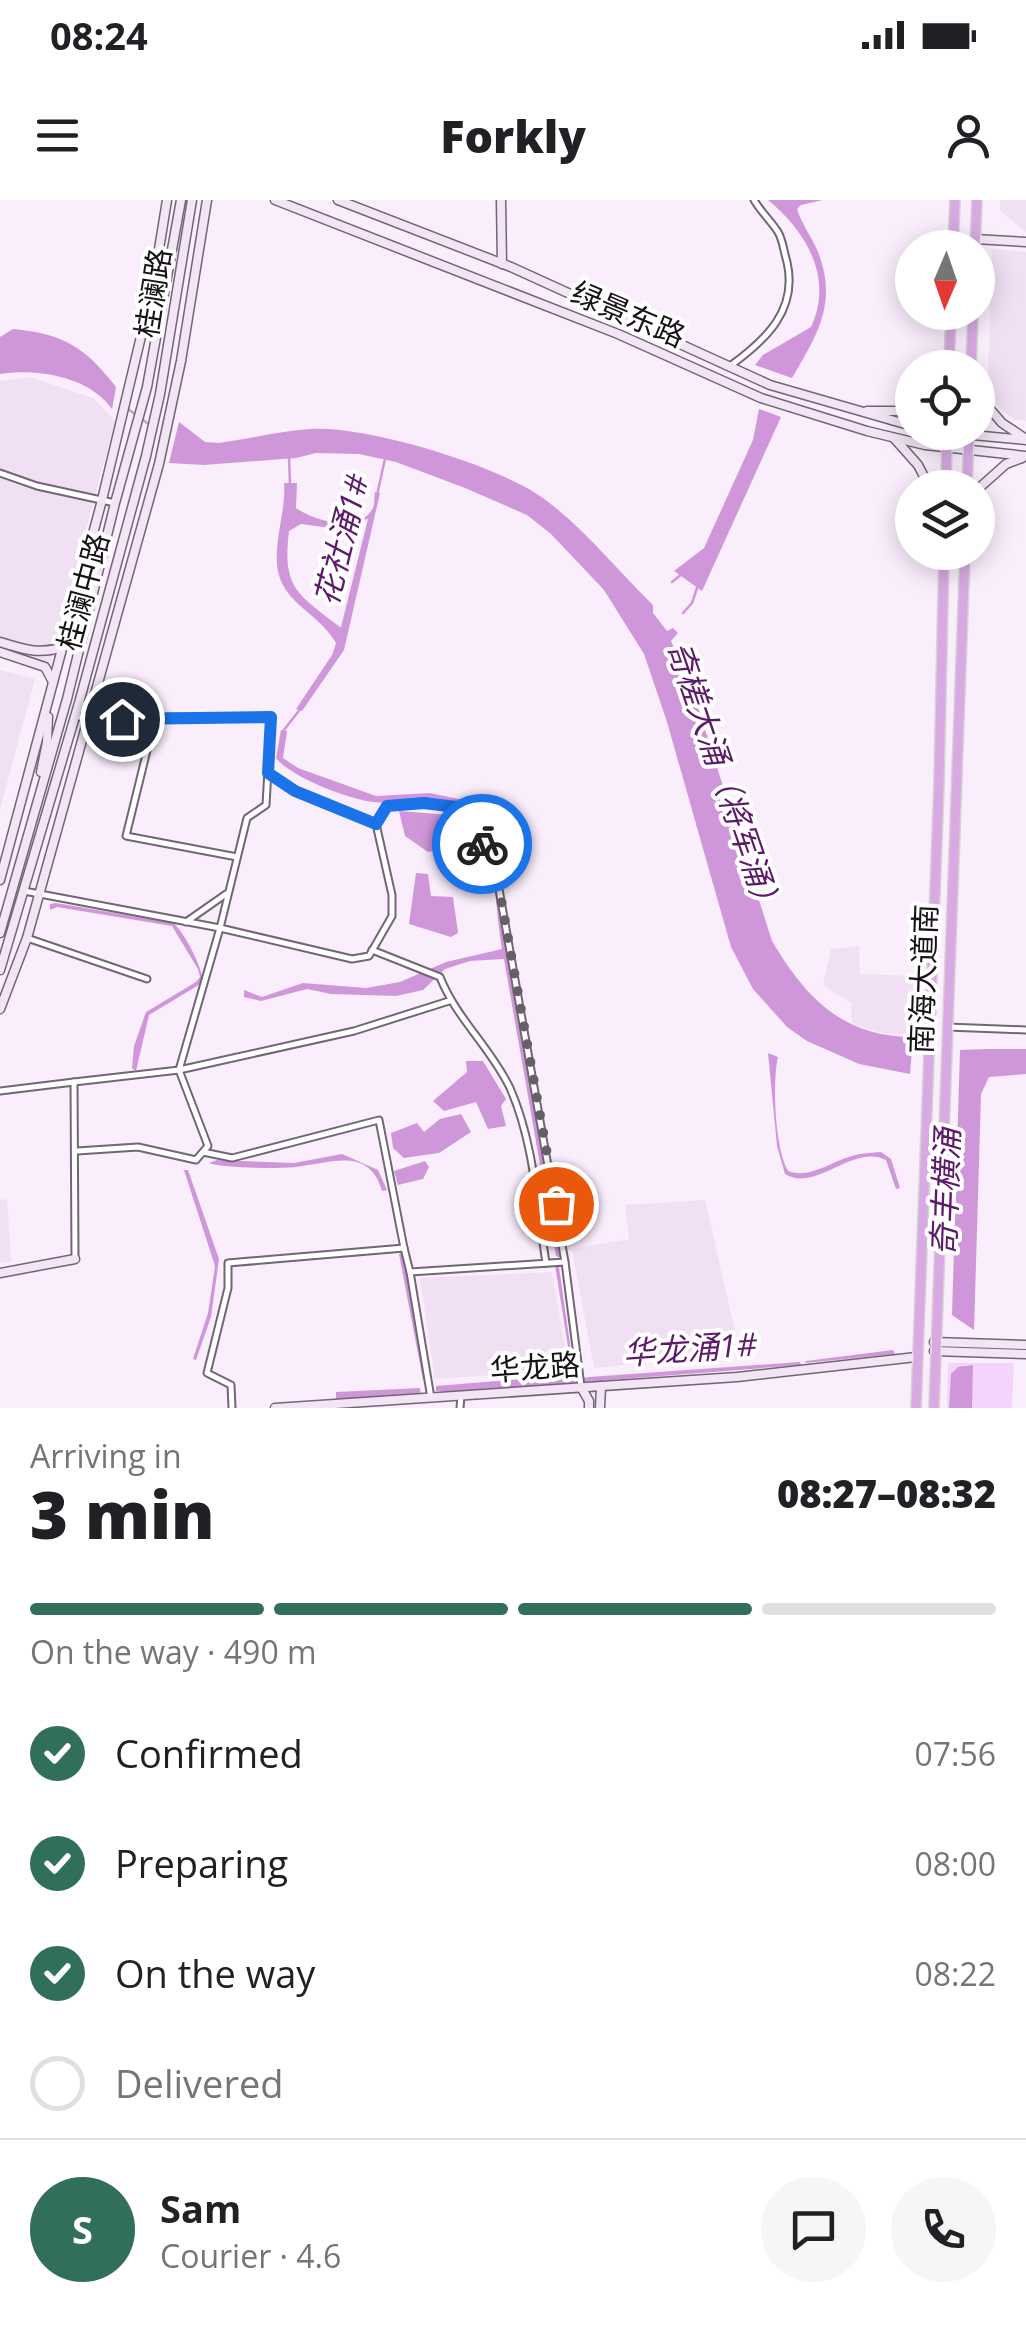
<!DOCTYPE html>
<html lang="en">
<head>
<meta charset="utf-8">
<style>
  body { margin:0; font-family:"Open Sans","Noto Sans SC",sans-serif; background:#f6f6f6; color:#202124; height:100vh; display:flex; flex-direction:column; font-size:38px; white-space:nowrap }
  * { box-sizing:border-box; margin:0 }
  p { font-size:32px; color:#757577 }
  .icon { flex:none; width:55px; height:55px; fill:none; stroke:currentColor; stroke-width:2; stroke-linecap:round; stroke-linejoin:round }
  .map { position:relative; height:1208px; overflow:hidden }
  .details { display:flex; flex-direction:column; background:#fff; flex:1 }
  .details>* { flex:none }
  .needle { width:65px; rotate:182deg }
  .controls { position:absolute; left:895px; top:30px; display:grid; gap:20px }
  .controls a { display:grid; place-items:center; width:100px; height:100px; border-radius:50%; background:#fff; box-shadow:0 5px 25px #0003; font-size:50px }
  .pin { position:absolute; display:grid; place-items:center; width:85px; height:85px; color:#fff; margin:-42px; border:5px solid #fff; border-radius:50%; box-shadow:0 2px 10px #0007 }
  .courier { position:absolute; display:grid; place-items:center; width:100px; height:100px; margin:-50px; border:8px solid #1a73e8; border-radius:50%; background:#fff; color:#222; box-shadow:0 2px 12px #0007 }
  .head em { font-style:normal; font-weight:800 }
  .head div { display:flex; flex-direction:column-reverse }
  .head { display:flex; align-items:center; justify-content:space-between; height:170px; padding:0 30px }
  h1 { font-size:65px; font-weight:800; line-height:75px }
  .bar { display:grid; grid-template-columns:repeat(4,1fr); gap:15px 10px; align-content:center; height:120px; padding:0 30px }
  .bar i { height:12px; border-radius:8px; background:#e0e0e0 }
  .bar .on { background:#316f5c }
  .bar p { grid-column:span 4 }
  .line { display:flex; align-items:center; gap:25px; padding:0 30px; border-top:2px solid #e0e0e0 }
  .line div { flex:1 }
  .round { display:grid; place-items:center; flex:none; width:105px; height:105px; border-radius:52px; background:#f6f6f6 }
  ol { padding:0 30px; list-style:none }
  li { display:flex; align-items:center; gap:30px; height:110px }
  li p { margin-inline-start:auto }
  li .icon { padding:10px; border-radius:50%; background:#316f5c; color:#fff; stroke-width:4 }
  li:last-child { color:#757577 }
  li i { width:55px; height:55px; border:5px solid #e0e0e0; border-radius:50% }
  .status { display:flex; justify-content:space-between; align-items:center; height:70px; padding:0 50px; background:#fff; direction:ltr }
  .status svg { height:28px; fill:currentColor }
  header { display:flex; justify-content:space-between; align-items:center; height:130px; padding:0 30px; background:#fff; font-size:45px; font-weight:800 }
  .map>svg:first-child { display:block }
  .built { fill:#f1e0f4 }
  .green { fill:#f5d4fb }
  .water { fill:#cf97da; fill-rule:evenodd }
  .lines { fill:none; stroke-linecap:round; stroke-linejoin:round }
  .stream { stroke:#cf97da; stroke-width:2.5 }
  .street-casing { stroke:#716673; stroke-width:9 }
  .secondary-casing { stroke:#716673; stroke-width:11 }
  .highway-casing { stroke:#d5d4d5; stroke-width:12 }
  .street { stroke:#fff; stroke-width:5 }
  .secondary { stroke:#f3e5f6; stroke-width:8 }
  .highway { stroke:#d8a9e2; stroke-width:9 }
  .done { stroke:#665f67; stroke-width:10; stroke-dasharray:0 18 }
  .route { stroke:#1a73e8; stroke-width:12 }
  .labels { text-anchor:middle; stroke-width:8; stroke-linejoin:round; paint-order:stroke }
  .street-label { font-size:30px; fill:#161217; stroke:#fff }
  .water-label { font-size:32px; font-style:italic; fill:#5d196a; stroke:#fff }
</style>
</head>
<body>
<div class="status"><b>08:24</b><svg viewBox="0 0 49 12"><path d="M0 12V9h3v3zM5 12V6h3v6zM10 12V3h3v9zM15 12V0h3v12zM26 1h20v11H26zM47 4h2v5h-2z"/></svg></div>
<header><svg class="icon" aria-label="menu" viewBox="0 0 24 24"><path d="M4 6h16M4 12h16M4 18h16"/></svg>Forkly<svg class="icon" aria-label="person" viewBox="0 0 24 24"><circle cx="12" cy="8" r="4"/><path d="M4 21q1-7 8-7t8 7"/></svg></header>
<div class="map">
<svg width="1026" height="1208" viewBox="0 0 1026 1208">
  <rect width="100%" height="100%" fill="#faedfc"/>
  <g class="built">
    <path d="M 1000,0 L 1026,0 L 1026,32 L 1000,11 Z"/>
    <path d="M 992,49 L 1026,52 L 1026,221 L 1015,220 L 997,206 L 988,185 Z"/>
    <path d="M 30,177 L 93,198 L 115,221 L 49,468 L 0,454 L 0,181 Z"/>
    <path d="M 0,470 L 35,479 L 0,609 Z"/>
    <path d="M 859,746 L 860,774 L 916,776 L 914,829 L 909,834 L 881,833 L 851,823 L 852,804 L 823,785 L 831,749 Z"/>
    <path d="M 7,999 L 11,1062 L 0,1063 L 0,1000 Z"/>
    <path d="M 705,1000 L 740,1153 L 594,1168 L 572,1049 L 629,1039 L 625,1005 Z"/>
    <path d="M 552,1072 L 569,1170 L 435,1179 L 420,1078 Z"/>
  </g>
  <path class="green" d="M 948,1163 L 1014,1163 L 1012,1208 L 947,1208 Z"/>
  <g class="water">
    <path d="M 768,0 L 823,0 L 801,5 L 797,9 C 801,23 812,37 818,52 C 838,103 817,135 792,178 L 755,165 L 763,155 L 811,127 C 834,78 806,31 768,0 Z"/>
    <path d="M 13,129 C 64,134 85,147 116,187 L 112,209 C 89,176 36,168 0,174 L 0,137 Z"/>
    <path d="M 759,209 L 781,217 L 702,391 L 674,371 L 704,348 L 753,240 Z"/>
    <path d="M 179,222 L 205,242 L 219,243 C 249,239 280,231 310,229 C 366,225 497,265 543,298 C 584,328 616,369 653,405 L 653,413 L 667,431 L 673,428 L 678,433 L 671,441 L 680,461 L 684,463 L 772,741 C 806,798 843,837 913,837 L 910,874 L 859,864 L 807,841 L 787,827 L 753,789 L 731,747 L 667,522 L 644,454 L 604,390 L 551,334 L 527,315 L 465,288 L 396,262 L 359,254 L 316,253 L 296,258 L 204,265 L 169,263 Z"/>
    <path d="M 284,283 L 297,283 L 296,308 C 313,320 359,335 373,308 C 375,303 374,297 375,292 L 380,293 L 344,450 L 302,511 L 296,509 L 332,455 L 336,443 C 321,417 295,408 283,385 C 267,357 287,314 284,283 ZM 368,319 L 341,427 L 340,427 C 297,394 282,388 289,331 L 301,324 L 331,328 Z"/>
    <path d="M 281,530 L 287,531 L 283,558 L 298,568 L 376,596 L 430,593 L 463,600 L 473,608 L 486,628 L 501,698 L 561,1058 L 556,1056 L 504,759 L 470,761 L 445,769 L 423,790 L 396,796 L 331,794 L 307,789 L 261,801 L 244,797 L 244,790 L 262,797 L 303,783 L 366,788 L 400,782 L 446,762 L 502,749 C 496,713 496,669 482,634 C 463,585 412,607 373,602 C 347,599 291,577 276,558 Z"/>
    <path d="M 399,611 L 463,616 L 467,643 L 428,652 L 405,636 Z"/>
    <path d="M 416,673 L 428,674 L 431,696 L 453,697 L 458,733 L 451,737 L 409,724 Z"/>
    <path d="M 56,703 L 173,723 C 184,731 202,767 203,781 L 197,786 L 149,815 L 136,871 L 132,868 L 134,846 L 146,812 L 196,782 L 200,777 L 198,769 L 172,726 L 57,707 L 50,710 L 50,704 Z"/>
    <path d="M 988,849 L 1026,849 L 1026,874 L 989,877 L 981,894 L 974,1130 L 952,1115 L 960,850 Z"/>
    <path d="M 768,853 L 778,857 C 772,882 775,949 788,971 C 809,979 829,963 849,957 C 859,953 870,953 881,952 L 891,959 L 900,988 L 896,989 L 886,960 C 853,943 816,993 785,974 L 777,946 Z"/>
    <path d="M 466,861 L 483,861 L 506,899 L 501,906 L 506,926 L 488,929 L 476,902 L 444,911 L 433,901 L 467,872 Z"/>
    <path d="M 461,914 L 471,932 L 439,953 L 404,958 L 393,948 L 391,933 L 417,923 L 424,932 L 440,919 Z"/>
    <path d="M 342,954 L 378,970 L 387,990 L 382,991 C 369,945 329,964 295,967 C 279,969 221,968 209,963 L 217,960 L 294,963 Z"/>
    <path d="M 425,961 L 429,967 L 423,979 L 398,985 L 394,971 Z"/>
    <path d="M 184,970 L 188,970 L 219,1059 L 211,1117 L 196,1160 L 193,1159 L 208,1113 L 215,1066 Z"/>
    <path d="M 404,1053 L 426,1179 L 423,1180 L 399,1054 Z"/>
    <path d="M 555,1065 L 559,1067 L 574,1172 L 572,1172 Z"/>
    <path d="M 893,1150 L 895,1154 L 805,1163 L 806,1161 Z"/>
    <path d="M 800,1162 L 801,1165 L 584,1182 L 583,1178 L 589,1177 Z"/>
    <path d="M 973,1165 L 972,1208 L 949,1208 L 951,1174 L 958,1167 Z"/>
    <path d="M 572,1175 L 576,1176 L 578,1183 L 572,1185 L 459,1192 L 436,1191 L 436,1186 Z"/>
    <path d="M 420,1188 L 421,1195 L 341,1200 L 336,1199 L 336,1192 Z"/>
  </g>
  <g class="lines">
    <g class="stream">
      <path d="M 128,209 L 150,225"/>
      <path d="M 289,258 L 290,284"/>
      <path d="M 377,295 L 385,259"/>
      <path d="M 672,382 L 682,374"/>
      <path d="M 683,413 L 692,403 L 697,388"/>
      <path d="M 284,530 L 301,508"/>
    </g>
    <defs>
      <g id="street">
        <path d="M 730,166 C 766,140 798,110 787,62 C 784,53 783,40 778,32 C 771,21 761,12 754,0"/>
        <path d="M 0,273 L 37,286 L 115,303"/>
        <path d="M 74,517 L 271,517 L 266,605 L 247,618 L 220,728 L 352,759 L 369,756 L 392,716 L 392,695 L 376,624 L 295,591 L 268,573"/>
        <path d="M 155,518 L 126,636 L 237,657"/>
        <path d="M 376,624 L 387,606 L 423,603 L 464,609 L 479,633 L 483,647 L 491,644 L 565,1062"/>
        <path d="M 24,691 L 220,728 L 179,870 L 354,831 L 449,801"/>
        <path d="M 186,722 L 226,694"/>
        <path d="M 27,738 L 147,779"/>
        <path d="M 372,750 L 440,777 C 456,818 491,848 510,888 C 534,942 537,1006 546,1063"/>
        <path d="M 947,827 L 1026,830"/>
        <path d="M 74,882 L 179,870 L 208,946 L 196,960 L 138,947 L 77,951"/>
        <path d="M 0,891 L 74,882 L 75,1059"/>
        <path d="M 203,952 L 232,958 L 379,920 L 404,1048"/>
        <path d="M 431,1198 L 410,1072 L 565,1062 L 581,1186"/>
        <path d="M 232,1208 L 231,1185 L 207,1173 L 228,1088 L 228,1063 L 404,1048 L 410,1072"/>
        <path d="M 460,1208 L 461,1196"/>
      </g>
      <g id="secondary">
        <path d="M 275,0 L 618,134 L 761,198 L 867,231 L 925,245 L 1026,256"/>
        <path d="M 338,0 L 511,67 L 770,185 L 912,226"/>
        <path d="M 501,0 L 502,64"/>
        <path d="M 975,39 L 1026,42"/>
        <path d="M 978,195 L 1002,223 L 1026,239"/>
        <path d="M 867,211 L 912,211"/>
        <path d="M 940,232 L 1026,240"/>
        <path d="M 894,238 L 918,265 L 930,288"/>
        <path d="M 978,289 L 1006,264 L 1022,258"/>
        <path d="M 82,388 L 97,361"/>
        <path d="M 0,442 C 22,449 40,455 63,447"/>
        <path d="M 0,452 L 45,467 L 53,482"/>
        <path d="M 41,572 L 47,542 L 48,517"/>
        <path d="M 0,680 L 102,300 L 153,86 L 167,0"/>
        <path d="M 0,733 L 67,499 L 115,303 L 147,187 L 181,0"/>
        <path d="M 0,770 L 79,503 L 146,256 L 160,194 L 192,0"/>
        <path d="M 0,809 L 27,738 L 159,264 L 181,161 L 207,0"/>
        <path d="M 0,1073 L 75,1059"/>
        <path d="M 934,1142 L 1026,1145"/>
        <path d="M 934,1151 L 1026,1154"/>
        <path d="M 581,1187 L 589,1201 L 589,1208"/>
        <path d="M 275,1208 L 737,1177 L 916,1157"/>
        <path d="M 600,1208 L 601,1186"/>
      </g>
      <g id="highway">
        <path d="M 953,48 L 955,0"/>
        <path d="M 975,48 L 977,0"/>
        <path d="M 949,168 L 951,112"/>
        <path d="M 971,168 L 973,112"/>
        <path d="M 946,288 L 947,232"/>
        <path d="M 967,288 L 969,232"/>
        <path d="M 916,1208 L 939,583 L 944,352"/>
        <path d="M 934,1208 L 965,352"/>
      </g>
    </defs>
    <use href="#street" class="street-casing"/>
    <use href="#secondary" class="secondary-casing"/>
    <use href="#highway" class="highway-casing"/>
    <use href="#street" class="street"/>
    <use href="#secondary" class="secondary"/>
    <use href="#highway" class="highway"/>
  </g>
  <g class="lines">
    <path class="done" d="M 482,644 L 482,647 L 491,644 L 556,1004"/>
    <path class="route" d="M 122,519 L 271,517 L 268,573 L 295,591 L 376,624 L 387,606 L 424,603 L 464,608 L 482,644"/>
  </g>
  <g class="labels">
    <g class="street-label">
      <text transform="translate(154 93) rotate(-81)" y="10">桂澜路</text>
      <text transform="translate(628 115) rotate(23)" y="10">绿景东路</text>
      <text transform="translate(84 392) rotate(-75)" y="10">桂澜中路</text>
      <text transform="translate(924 779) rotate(-88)" y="10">南海大道南</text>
      <text transform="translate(535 1168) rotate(-4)" y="10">华龙路</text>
    </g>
    <g class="water-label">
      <text transform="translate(342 340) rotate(-76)" y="11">花社涌1#</text>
      <text transform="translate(724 579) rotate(71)" y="11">奇槎大涌（将军涌）</text>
      <text transform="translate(946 992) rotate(-88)" y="11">奇丰横涌</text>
      <text transform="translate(690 1149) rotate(-4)" y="11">华龙涌1#</text>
    </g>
  </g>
</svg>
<div class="controls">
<a><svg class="needle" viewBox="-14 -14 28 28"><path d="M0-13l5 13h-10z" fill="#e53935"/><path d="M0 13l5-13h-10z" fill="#757577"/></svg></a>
<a><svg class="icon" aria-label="locate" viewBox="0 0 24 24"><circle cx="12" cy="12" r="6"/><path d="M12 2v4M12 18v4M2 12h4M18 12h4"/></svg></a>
<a><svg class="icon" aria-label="layers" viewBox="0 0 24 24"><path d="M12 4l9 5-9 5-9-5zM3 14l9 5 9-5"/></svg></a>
</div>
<div class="pin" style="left:556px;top:1004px;background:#ea580c"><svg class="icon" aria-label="bag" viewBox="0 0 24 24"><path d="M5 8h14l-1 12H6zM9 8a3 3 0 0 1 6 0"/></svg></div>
<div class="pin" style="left:122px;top:519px;background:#1f2937"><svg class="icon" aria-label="home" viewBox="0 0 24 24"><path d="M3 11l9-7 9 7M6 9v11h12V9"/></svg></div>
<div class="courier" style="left:482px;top:644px"><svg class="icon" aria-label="bike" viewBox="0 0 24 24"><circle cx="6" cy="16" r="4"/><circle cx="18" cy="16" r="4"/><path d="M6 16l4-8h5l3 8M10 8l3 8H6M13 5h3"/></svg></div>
</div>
<section class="details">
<div class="head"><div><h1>3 min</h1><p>Arriving in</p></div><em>08:27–08:32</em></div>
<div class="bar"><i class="on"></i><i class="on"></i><i class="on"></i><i></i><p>On the way · 490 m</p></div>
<ol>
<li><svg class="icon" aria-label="check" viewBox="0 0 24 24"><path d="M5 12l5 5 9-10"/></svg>Confirmed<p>07:56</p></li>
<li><svg class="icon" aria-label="check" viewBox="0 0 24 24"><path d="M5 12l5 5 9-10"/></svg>Preparing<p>08:00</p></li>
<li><svg class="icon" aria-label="check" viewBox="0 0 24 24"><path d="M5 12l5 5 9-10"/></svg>On the way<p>08:22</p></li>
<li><i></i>Delivered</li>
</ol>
<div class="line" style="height:180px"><b class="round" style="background:#316f5c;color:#fff">S</b><div><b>Sam</b><p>Courier · 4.6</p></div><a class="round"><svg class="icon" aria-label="chat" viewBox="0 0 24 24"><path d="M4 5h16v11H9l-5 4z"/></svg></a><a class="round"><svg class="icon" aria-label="phone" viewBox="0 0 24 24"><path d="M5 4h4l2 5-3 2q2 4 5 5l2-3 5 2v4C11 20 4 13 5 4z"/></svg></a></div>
</section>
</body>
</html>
